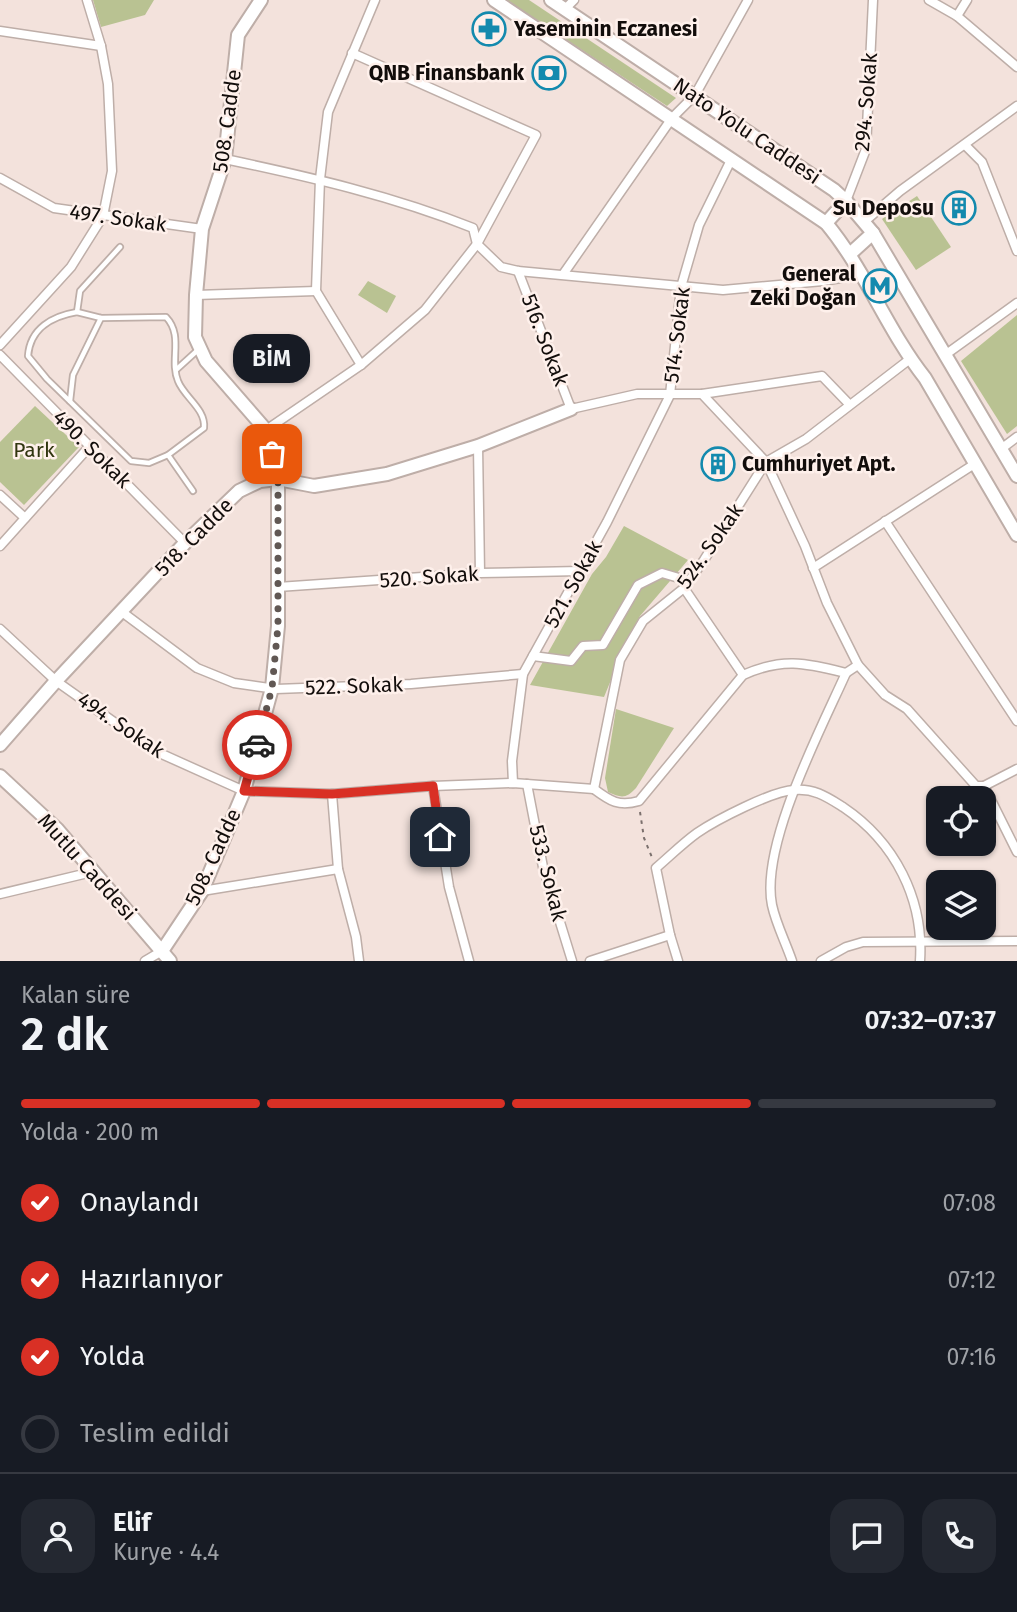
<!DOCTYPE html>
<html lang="tr">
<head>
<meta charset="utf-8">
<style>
  body { margin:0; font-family:"Fira Sans",sans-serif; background:#242831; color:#f1f3f6; height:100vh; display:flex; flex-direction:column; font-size:26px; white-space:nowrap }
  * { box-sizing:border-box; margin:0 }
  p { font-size:23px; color:#9ea1a6 }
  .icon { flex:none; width:38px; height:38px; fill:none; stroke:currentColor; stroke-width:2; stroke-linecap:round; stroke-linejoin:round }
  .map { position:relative; height:961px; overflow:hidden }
  .side { display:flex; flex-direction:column; background:#171b24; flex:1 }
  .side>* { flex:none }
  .tools { position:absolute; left:926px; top:786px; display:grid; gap:14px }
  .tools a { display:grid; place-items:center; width:70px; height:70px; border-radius:14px; background:#171b24; box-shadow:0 2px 5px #0004; font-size:35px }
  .pin { position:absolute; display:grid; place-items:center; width:60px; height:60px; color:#fff; margin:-30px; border-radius:14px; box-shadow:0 4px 10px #0006 }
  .courier { position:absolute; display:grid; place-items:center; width:70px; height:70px; margin:-35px; border:5px solid #d93025; border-radius:50%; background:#fff; color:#222; box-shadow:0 2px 9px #0007 }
  .bubble { position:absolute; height:49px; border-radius:21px; background:#171b24; box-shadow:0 2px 5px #0004; font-size:23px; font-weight:600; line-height:49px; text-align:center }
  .overview em { font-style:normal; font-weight:600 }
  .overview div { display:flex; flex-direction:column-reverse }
  .overview { display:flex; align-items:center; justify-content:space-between; height:119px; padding:0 21px }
  h1 { font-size:46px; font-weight:600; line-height:52px }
  .bar { display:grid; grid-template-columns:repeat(4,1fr); gap:10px 7px; align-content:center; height:84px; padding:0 21px }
  .bar i { height:9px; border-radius:5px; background:#363941 }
  .bar .selected { background:#d93025 }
  .bar p { grid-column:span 4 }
  .line { display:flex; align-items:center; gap:18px; padding:0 21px; border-top:2px solid #363941 }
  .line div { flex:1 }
  .round { display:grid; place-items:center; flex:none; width:74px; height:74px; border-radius:21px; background:#242831 }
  ol { padding:0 21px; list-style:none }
  li { display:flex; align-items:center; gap:21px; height:77px }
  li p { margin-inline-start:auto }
  li .icon { padding:7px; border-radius:50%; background:#d93025; color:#fff; stroke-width:4 }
  li:last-child { color:#9ea1a6 }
  li i { width:38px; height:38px; border:4px solid #363941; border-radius:50% }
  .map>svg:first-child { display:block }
  .green { fill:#b9c292 }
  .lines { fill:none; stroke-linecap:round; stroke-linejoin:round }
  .lane-casing { stroke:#beaea8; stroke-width:8 }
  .street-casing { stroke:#beaea8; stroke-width:11 }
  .secondary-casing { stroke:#beaea8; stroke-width:16 }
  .path { stroke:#7b706d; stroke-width:2; stroke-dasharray:3.5 5; stroke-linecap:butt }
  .lane { stroke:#fff; stroke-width:4.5 }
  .street { stroke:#fff; stroke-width:8 }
  .secondary { stroke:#fff; stroke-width:12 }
  .done { stroke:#615854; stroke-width:7; stroke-dasharray:0 12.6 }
  .route { stroke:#d93025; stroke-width:9 }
  .labels { text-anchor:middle; stroke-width:5; stroke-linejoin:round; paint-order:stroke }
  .poi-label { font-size:21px; font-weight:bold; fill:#120d0b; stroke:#fef0eb; text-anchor:end }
  .street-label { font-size:21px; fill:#120d0b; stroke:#fef0eb }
  .park-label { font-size:21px; fill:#313610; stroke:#fef0eb }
</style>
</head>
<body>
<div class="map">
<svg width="1017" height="961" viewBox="0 0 1017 961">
  <rect width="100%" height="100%" fill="#f3e2dc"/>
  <g class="green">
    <path d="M 93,0 L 154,0 L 145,15 L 101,27 Z"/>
    <path d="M 506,0 L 529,0 L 676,98 L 667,106 Z"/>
    <path d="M 917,196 L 951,247 L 916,270 L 882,219 Z"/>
    <path d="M 368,281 L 396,296 L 387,313 L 358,295 Z"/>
    <path d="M 1017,315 L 1017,426 L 1007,434 L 961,361 Z"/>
    <path d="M 35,406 L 79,447 L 24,505 L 0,482 L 0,442 Z"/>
    <path d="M 624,526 L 688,560 L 640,616 L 627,641 L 604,697 L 530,685 L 592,574 L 606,557 Z"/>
    <path d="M 616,709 L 674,728 L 636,788 C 626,799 621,798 608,792 L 605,778 Z"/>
  </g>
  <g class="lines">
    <defs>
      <g id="lane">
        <path d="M 77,312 L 101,318 L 166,317 C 184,336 169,360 178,381 C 184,397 206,409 204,428 L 168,455 L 149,463 L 131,461 L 47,379 L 28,356 C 30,328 53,316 77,312 Z"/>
        <path d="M 77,312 L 80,291 L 120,247"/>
        <path d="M 177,369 L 199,349"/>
        <path d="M 70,401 L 73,375 L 101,318"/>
        <path d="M 168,455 L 193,491"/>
      </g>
      <g id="street">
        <path d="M 929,0 L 957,16 L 1017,67"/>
        <path d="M 565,9 L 574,0"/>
        <path d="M 957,16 L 967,0"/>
        <path d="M 0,31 L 101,46"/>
        <path d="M 965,145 L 982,162 L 1017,251"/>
        <path d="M 225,159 C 310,177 393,196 473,228 L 477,244 L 501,267 L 518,271 L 723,290 L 823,281 L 863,274"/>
        <path d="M 0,178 L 54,208 L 202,229"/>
        <path d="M 846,201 L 866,149 L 873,0"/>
        <path d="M 864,222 L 900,191 L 1017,106"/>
        <path d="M 518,271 L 571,409 L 637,394 L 702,394 L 766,462 L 805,546 L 827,603 L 858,665"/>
        <path d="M 564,273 L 672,118 L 695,95 L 748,0"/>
        <path d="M 196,295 L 316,291"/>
        <path d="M 0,345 L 71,267 L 103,216 L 112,171 L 108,84 L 101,46 L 87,0"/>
        <path d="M 0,355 L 185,543"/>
        <path d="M 945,355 L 1017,303"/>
        <path d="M 361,365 L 316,291 L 320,179 L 328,112 L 375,0"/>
        <path d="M 702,394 L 822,376 L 849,404"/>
        <path d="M 266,430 L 361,365 L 425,310 L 477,244 L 536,135 L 352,53"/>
        <path d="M 478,446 L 480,573"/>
        <path d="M 1001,449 L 1017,437"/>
        <path d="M 0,495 L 25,518"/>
        <path d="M 885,521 L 1017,721"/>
        <path d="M 0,546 L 89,447"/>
        <path d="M 813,568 L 976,463"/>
        <path d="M 278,587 L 480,573 L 580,571"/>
        <path d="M 684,588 L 743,675"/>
        <path d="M 122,612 L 197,668 L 234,683 L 276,689 L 411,684 L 523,674"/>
        <path d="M 0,629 L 56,681 L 155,751 L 244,791 L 332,794 L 433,786 L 513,783 L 594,789"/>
        <path d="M 533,656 L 571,661 L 583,646 L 603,645 L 638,585 L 662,573 L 689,581"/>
        <path d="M 513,783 L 512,761 L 523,674 L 607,522 L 670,395 L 681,287 L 699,225 L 732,158"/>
        <path d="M 527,784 L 543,867 L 572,961"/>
        <path d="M 433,786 L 449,887 L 469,961"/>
        <path d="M 984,786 L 1017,769"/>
        <path d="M 594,789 C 610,801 619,807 639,801 L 743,675 C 783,657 805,663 846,673 L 858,665 L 885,695 L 907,709 L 976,786 L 984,786 L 1017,852"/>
        <path d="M 594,789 L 620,660 L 643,621 L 684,588 L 704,560 L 766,462 L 806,439 L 910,359"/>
        <path d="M 332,794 L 338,869 L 356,937 L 359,961"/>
        <path d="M 202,891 L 338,869"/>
        <path d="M 0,894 L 92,872"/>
        <path d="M 145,961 L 162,951"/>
        <path d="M 590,961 L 670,935"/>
        <path d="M 678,961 L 670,935 L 656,868 C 670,856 683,843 697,833 C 716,820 772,791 794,790 C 814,788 827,797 843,807 C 895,842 924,899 920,961"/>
        <path d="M 792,961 C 786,943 776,924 772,905 C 760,845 821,729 846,673"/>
        <path d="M 821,961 L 846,947 L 863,942 L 1017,941"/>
      </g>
      <g id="secondary">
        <path d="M 494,0 L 826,223 C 866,271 887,330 925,378 L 1017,535"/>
        <path d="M 551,0 L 834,190 L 846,201 L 873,233 L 1017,476"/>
        <path d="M 826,223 L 846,201"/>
        <path d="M 850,254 L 873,233"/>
        <path d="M 0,745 L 56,681 L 185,543 L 239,491 L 260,481 L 278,479 L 314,486 L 387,474 L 478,446 L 571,409"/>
        <path d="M 0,776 L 57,829 L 170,961"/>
        <path d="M 162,951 L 202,891 L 244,791 L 272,688 L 278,626 L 278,479 L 266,430 L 206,361 L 195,337 L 196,295 L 202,229 L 225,159 L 238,35 L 261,0"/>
      </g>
    </defs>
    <use href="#lane" class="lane-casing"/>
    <use href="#street" class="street-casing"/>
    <use href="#secondary" class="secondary-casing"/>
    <path class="path" d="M 640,812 L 644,838 L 653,860"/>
    <use href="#lane" class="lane"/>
    <use href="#street" class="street"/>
    <use href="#secondary" class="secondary"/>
  </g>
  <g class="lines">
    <path class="done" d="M 257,745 L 272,688 L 278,626 L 278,479 L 272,454"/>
    <path class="route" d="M 257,745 L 244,791 L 332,794 L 433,786 L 440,837"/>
  </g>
  <defs>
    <symbol id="pharmacy-ring" viewBox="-11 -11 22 22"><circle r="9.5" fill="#fef0eb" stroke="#148aae" stroke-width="1.5"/><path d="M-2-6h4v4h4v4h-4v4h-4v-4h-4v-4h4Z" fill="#148aae"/></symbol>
    <symbol id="bank-ring" viewBox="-11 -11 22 22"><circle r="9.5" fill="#fef0eb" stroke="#148aae" stroke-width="1.5"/><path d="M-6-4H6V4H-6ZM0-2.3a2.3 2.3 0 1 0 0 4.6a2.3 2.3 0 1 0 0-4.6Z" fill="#148aae"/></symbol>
    <symbol id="building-ring" viewBox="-11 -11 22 22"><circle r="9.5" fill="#fef0eb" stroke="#148aae" stroke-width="1.5"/><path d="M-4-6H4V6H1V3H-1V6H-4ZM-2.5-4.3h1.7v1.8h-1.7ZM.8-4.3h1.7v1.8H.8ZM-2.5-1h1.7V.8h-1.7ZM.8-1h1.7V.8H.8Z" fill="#148aae"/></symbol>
    <symbol id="metro-ring" viewBox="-11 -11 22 22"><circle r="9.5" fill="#fef0eb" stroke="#148aae" stroke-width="1.5"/><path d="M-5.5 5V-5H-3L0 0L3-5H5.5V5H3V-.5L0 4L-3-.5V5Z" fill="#148aae"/></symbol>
  </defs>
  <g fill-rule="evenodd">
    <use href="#pharmacy-ring" x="470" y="10" width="38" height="38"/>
    <use href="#bank-ring" x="530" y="54" width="38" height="38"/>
    <use href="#building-ring" x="940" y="189" width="38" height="38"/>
    <use href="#metro-ring" x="861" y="267" width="38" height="38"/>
    <use href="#building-ring" x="699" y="445" width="38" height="38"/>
  </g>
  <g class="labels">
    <g class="poi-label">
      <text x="514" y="36" text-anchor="start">Yaseminin Eczanesi</text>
      <text x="524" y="80">QNB Finansbank</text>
      <text x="934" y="215">Su Deposu</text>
      <text x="856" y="281">General<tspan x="856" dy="24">Zeki Doğan</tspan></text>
      <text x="742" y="471" text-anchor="start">Cumhuriyet Apt.</text>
    </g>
    <g class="street-label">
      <text transform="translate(866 102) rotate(-85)" y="7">294. Sokak</text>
      <text transform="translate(227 121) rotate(-82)" y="7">508. Cadde</text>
      <text transform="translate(747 131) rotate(34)" y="7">Nato Yolu Caddesi</text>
      <text transform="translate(118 218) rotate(8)" y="7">497. Sokak</text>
      <text transform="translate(677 335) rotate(-83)" y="7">514. Sokak</text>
      <text transform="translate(545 340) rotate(69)" y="7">516. Sokak</text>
      <text transform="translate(92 449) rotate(45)" y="7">490. Sokak</text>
      <text transform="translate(194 537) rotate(-45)" y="7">518. Cadde</text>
      <text transform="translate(710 546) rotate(-55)" y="7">524. Sokak</text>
      <text transform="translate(429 577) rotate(-4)" y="7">520. Sokak</text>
      <text transform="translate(573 584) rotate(-61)" y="7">521. Sokak</text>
      <text transform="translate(354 686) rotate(-2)" y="7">522. Sokak</text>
      <text transform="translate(121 725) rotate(34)" y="7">494. Sokak</text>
      <text transform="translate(213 857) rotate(-65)" y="7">508. Cadde</text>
      <text transform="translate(87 867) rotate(48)" y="7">Mutlu Caddesi</text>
      <text transform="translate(548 873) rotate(76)" y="7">533. Sokak</text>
    </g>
    <g class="park-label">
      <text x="34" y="457">Park</text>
    </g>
  </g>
</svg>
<div class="tools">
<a><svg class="icon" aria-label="locate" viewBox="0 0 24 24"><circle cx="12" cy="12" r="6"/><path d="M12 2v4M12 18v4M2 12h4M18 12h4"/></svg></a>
<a><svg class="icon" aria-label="layers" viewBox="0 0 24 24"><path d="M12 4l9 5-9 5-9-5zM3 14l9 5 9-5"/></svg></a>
</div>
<div class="pin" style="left:272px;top:454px;background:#ea580c"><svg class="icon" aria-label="bag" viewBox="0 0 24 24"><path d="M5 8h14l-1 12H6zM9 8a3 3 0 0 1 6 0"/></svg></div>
<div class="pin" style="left:440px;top:837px;background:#1f2937"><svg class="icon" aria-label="home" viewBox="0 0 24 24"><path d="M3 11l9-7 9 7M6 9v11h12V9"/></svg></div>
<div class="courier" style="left:257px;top:745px"><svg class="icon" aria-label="car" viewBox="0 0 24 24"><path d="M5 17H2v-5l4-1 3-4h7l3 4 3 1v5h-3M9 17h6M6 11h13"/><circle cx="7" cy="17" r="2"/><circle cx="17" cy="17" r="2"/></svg></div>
<div class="bubble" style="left:233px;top:334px;width:77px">BİM</div>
</div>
<section class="side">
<div class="overview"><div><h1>2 dk</h1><p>Kalan süre</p></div><em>07:32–07:37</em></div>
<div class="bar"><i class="selected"></i><i class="selected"></i><i class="selected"></i><i></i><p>Yolda · 200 m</p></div>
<ol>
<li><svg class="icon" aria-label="check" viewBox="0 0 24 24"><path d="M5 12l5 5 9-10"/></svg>Onaylandı<p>07:08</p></li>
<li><svg class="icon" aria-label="check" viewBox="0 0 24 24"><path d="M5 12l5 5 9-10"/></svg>Hazırlanıyor<p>07:12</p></li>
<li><svg class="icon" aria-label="check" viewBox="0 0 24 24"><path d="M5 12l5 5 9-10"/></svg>Yolda<p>07:16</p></li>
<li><i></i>Teslim edildi</li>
</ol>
<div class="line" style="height:126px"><a class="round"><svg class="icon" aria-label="person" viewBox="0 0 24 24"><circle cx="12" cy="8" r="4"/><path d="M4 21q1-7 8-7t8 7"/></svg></a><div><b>Elif</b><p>Kurye · 4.4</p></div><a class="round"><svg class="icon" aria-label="chat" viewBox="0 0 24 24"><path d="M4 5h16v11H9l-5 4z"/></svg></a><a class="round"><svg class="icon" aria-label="phone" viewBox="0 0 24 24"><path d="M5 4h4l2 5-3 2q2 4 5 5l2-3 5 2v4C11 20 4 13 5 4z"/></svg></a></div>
</section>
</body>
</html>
